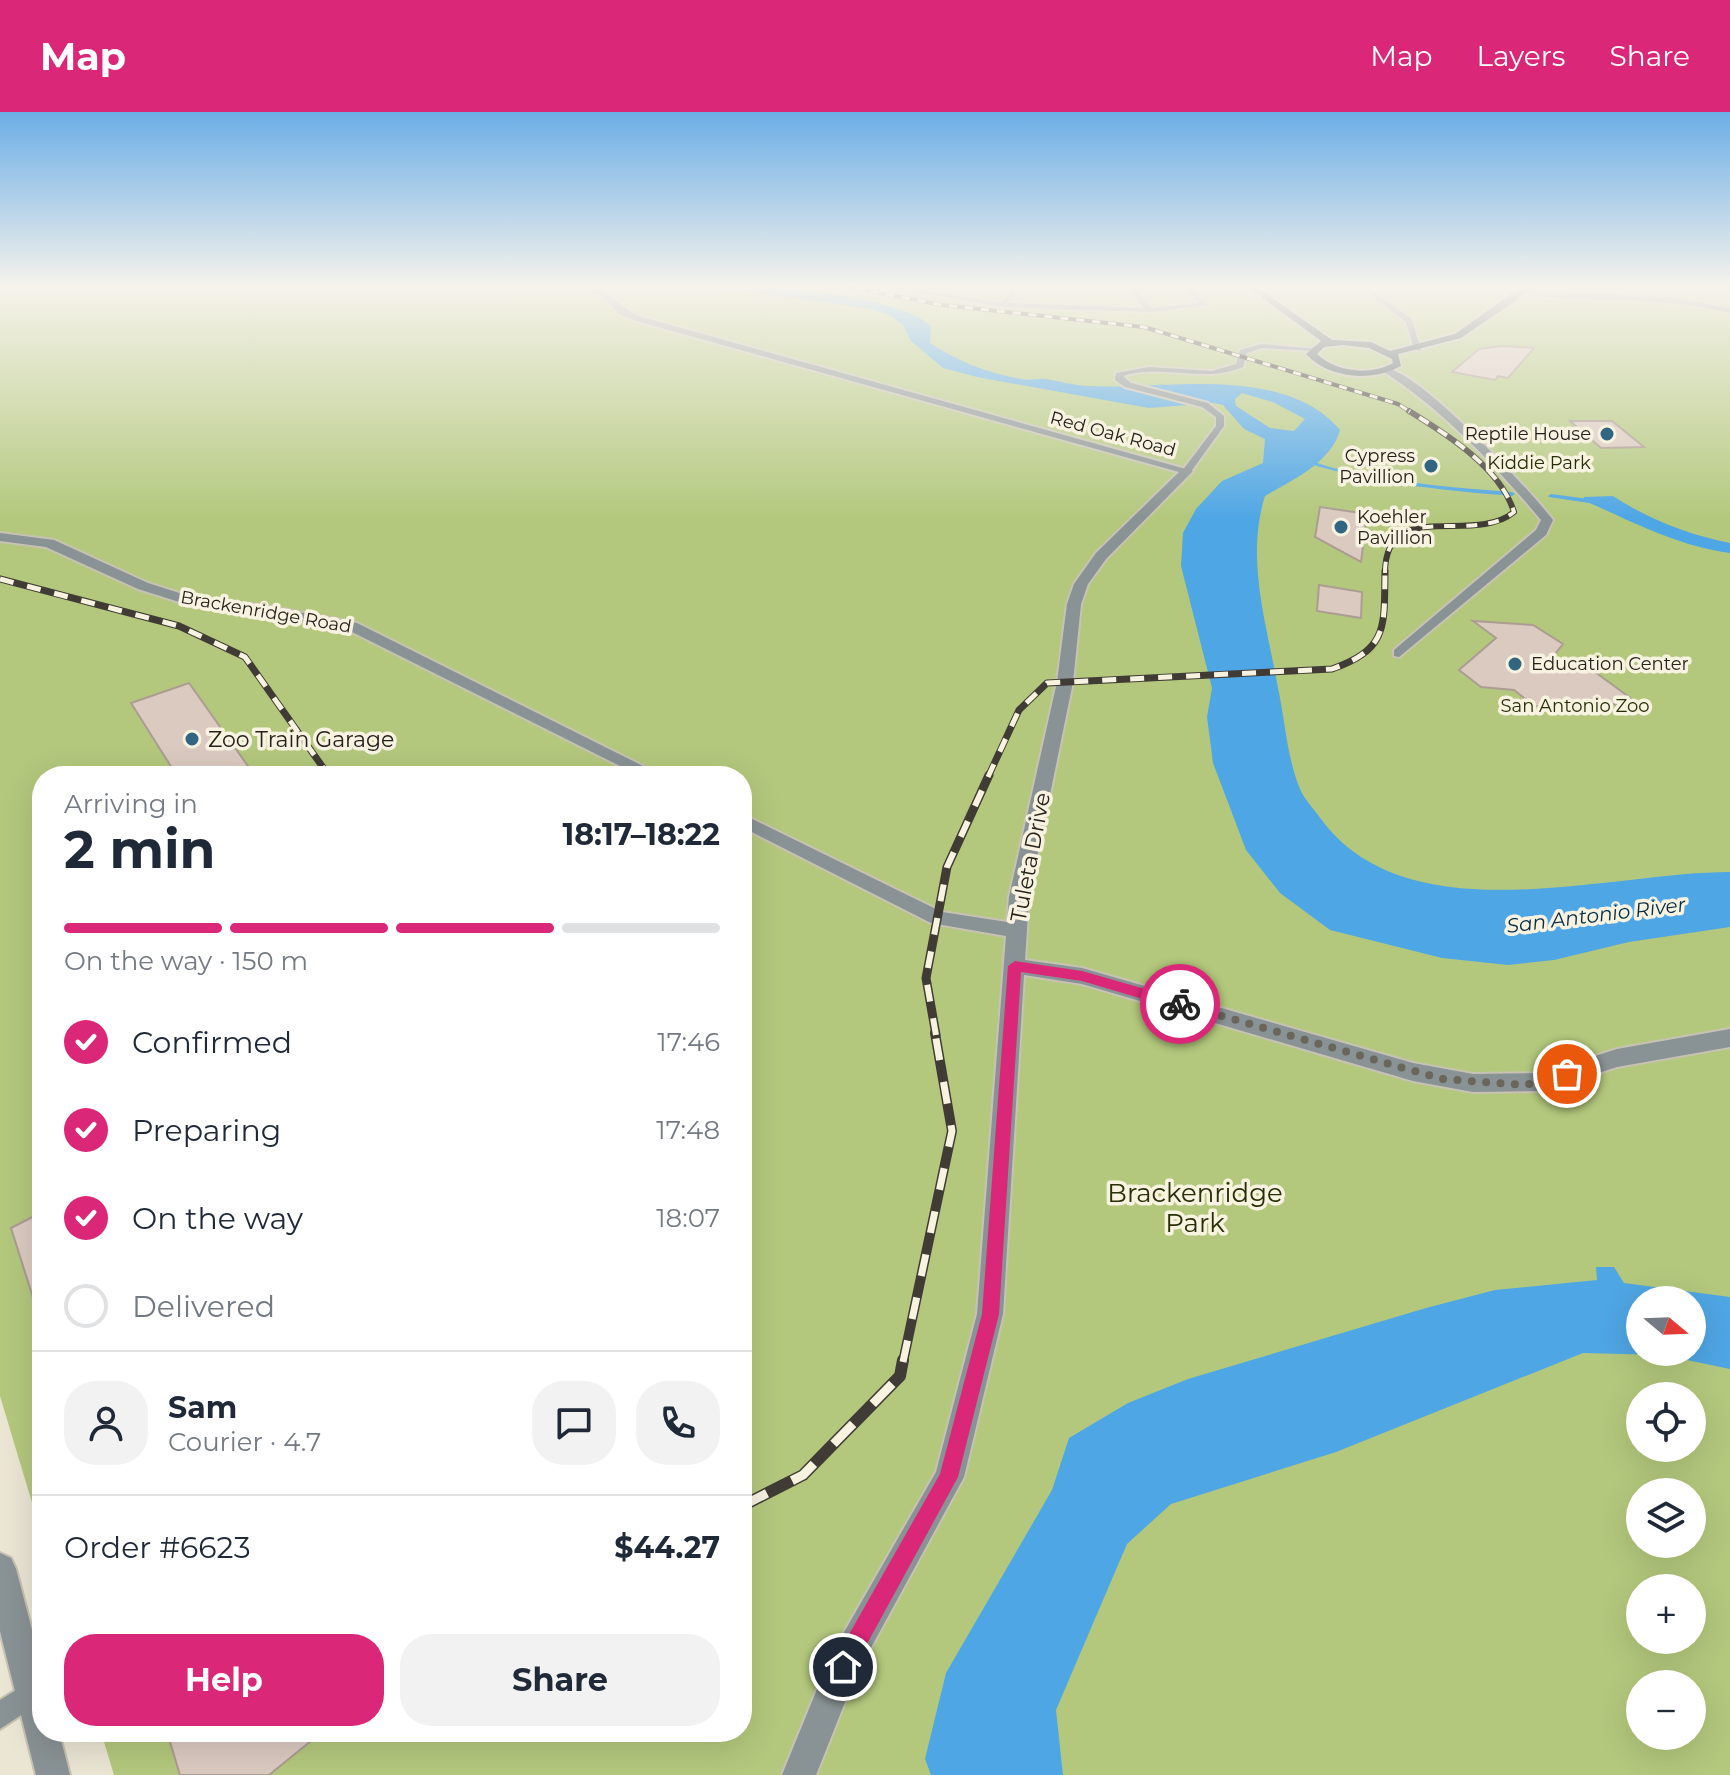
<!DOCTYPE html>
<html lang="en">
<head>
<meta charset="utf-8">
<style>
  body { margin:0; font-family:Montserrat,sans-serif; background:#f2f2f3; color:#1f2937; height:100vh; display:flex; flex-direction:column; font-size:30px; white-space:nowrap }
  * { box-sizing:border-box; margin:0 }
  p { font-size:26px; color:#747a83 }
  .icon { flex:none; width:44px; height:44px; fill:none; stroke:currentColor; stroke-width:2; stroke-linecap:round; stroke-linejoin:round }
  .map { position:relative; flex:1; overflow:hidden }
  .drawer { position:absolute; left:32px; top:654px; width:720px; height:976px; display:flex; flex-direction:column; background:#fff; border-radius:32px; box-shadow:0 8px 32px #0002 }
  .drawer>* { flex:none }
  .needle { width:52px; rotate:109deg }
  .fabs { position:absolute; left:1626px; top:1174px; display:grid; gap:16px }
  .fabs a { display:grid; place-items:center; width:80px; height:80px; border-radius:50%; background:#fff; box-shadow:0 8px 32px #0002; font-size:40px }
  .pin { position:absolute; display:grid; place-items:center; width:68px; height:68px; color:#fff; margin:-34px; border:4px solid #fff; border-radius:50%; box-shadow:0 2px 8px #0007 }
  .courier { position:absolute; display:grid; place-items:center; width:80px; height:80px; margin:-40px; border:6px solid #db2777; border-radius:50%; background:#fff; color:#222; box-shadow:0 2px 10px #0007 }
  .summary em { font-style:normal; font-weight:700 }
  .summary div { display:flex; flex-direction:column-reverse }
  .summary { display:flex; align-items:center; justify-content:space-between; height:136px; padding:0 32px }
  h1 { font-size:52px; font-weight:700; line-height:60px }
  .bar { display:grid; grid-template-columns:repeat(4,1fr); gap:12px 8px; align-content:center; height:96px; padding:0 32px }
  .bar i { height:10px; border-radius:6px; background:#e0e1e3 }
  .bar .on { background:#db2777 }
  .bar p { grid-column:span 4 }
  .line { display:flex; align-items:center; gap:20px; padding:0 32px; border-top:2px solid #e0e1e3 }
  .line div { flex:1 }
  .round { display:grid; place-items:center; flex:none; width:84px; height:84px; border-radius:32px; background:#f2f2f3 }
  ol { padding:0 32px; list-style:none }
  li { display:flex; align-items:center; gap:24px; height:88px }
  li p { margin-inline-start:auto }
  li .icon { padding:8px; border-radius:50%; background:#db2777; color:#fff; stroke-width:4 }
  li:last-child { color:#747a83 }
  li i { width:44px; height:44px; border:4px solid #e0e1e3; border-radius:50% }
  .primary-button { display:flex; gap:16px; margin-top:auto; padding:16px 32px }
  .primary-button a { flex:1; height:92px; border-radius:32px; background:#db2777; color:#fff; font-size:32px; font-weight:700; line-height:92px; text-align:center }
  .primary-button a+a { background:#f2f2f3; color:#1f2937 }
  header { display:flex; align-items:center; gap:48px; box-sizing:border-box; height:112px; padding:0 40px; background:#db2777; color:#fff }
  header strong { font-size:38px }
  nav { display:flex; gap:44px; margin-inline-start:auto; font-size:28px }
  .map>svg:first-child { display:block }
  .green { fill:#b3c87d; fill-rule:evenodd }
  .water { fill:#4fa6e4; fill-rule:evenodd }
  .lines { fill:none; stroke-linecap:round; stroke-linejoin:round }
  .stream { fill:#4fa6e4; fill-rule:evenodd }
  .building { fill:#dbcac0; stroke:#ac9c92; stroke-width:2 }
  .lane-casing { stroke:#c7c2b3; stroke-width:4 }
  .street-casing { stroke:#c7c2b3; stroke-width:4 }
  .secondary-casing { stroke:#c7c2b3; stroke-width:4 }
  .lane { fill:#899294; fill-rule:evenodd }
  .street { fill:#899294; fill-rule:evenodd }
  .secondary { fill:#5e6b6d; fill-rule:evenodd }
  .rail-far5-casing { stroke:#403c35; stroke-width:4 }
  .rail-far4-casing { stroke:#403c35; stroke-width:6 }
  .rail-far3-casing { stroke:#403c35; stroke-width:7 }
  .rail-far2-casing { stroke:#403c35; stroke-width:9 }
  .rail-far1-casing { stroke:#403c35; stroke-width:10 }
  .rail-casing { stroke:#403c35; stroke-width:12 }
  .rail-far5 { stroke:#f8f2e1; stroke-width:3; stroke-dasharray:8; stroke-linecap:butt }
  .rail-far4 { stroke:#f8f2e1; stroke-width:4; stroke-dasharray:11; stroke-linecap:butt }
  .rail-far3 { stroke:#f8f2e1; stroke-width:5; stroke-dasharray:14; stroke-linecap:butt }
  .rail-far2 { stroke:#f8f2e1; stroke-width:6; stroke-dasharray:17; stroke-linecap:butt }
  .rail-far1 { stroke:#f8f2e1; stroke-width:7; stroke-dasharray:22; stroke-linecap:butt }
  .rail { stroke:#f8f2e1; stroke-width:9; stroke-dasharray:28; stroke-linecap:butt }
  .route { fill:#db2777 }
  .done { stroke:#6a665c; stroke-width:8; stroke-dasharray:0 14.4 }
  .poi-dot { fill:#316582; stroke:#f8f2e1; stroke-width:3 }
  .labels { text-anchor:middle; stroke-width:7; stroke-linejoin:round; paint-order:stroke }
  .far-street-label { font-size:18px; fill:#25221c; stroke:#f8f2e1 }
  .far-poi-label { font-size:18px; fill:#25221c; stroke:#f8f2e1; text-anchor:end }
  .far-park-label { font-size:18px; fill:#262f06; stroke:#f8f2e1 }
  .far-water-label { font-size:20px; font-style:italic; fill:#052c44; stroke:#f8f2e1 }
  .poi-label { font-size:22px; fill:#25221c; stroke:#f8f2e1; text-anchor:start }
  .street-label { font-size:22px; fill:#25221c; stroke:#f8f2e1 }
  .near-park-label { font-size:26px; fill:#262f06; stroke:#f8f2e1 }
</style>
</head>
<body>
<header>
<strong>Map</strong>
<nav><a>Map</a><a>Layers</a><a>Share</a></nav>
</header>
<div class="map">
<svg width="1730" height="1663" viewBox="0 0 1730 1663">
  <rect width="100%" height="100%" fill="#ebe5d4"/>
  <path class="green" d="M 0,173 L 1730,173 L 1730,1663 L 114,1663 L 101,1620 L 742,1620 L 742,664 L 42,664 L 42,1424 L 0,1284 ZM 1640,1188 L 1692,1188 L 1692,1240 L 1640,1240 ZM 1640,1284 L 1692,1284 L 1692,1336 L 1640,1336 ZM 1640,1380 L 1692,1380 L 1692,1432 L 1640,1432 ZM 1640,1476 L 1692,1476 L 1692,1528 L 1640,1528 ZM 1640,1572 L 1692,1572 L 1692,1624 L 1640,1624 Z"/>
  <g class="water">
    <path d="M 698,173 C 750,173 894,180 931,214 L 930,231 C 955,248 990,262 1021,267 C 1029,269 1037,266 1045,267 C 1059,269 1072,273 1087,274 C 1164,278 1283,251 1340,318 C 1331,351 1292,368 1265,384 C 1245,447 1267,513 1278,576 C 1285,608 1287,646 1300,677 C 1304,687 1314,697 1321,707 C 1408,825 1607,760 1730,760 L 1730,815 L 1629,830 L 1554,848 L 1508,853 L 1442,846 L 1330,818 L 1280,781 L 1246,738 L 1213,651 L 1207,605 L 1212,576 L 1181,454 L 1183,421 L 1196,397 L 1222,369 L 1263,351 L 1265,327 L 1244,317 L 1223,293 L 1214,291 L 1149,296 L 977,265 L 943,256 L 911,229 L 903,213 L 890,203 L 867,196 ZM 1242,281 L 1273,290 L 1305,307 L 1294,319 L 1270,316 L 1236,294 L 1235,287 Z"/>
    <path d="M 1613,384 C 1648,407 1689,423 1730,431 L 1730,441 C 1677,434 1631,409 1583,388 L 1584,385 Z"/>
    <path d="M 1596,1155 L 1614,1155 L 1624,1171 L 1730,1185 L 1730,1257 L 1663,1243 L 1583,1241 L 1336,1340 L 1171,1392 L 1127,1432 L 1056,1598 L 1063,1663 L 931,1663 L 925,1647 L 946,1561 L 1052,1378 L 1069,1326 L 1128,1291 L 1188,1267 L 1426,1196 L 1495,1178 L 1597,1168 ZM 1640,1188 L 1692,1188 L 1692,1240 L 1640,1240 Z"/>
  </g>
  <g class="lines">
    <g class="stream">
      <path d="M 1302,346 C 1320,352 1338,358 1356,361 C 1408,372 1460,376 1512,380 L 1515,382 L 1512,384 C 1440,378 1369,371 1300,349 L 1300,347 Z"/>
      <path d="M 1551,382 L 1596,388 L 1599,390 L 1596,392 L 1549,385 L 1548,384 Z"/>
    </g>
  </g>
  <g class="building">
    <path d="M 1502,234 L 1534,236 L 1508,266 L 1498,264 L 1495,268 L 1452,260 L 1479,237 Z"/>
    <path d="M 1570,309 L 1612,309 L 1644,335 L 1601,336 Z"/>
    <path d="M 1320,395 L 1367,402 L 1361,450 L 1315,425 Z"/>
    <path d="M 1319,473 L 1362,480 L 1361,506 L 1317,499 Z"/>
    <path d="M 1473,509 L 1533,513 L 1563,532 L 1547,552 L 1595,560 L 1644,596 L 1579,588 L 1570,596 L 1534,594 L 1514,578 L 1481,575 L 1459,558 L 1496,526 Z"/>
    <path d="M 189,571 L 255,664 L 177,664 L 131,591 Z"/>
    <path d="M 42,1100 L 42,1194 L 36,1195 L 11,1116 Z"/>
    <path d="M 167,1620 L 322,1620 L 269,1663 L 180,1663 Z"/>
  </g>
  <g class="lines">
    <defs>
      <g id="lane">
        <path d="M 876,173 L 891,173 L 1001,191 L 1016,173 L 1022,173 L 1008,191 L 1144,196 L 1124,173 L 1131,173 L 1152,196 L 1199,191 L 1180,173 L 1187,173 L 1208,193 L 1150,200 L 1003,195 Z"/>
        <path d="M 1357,173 L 1364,173 L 1412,207 L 1421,239 L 1414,237 L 1406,210 Z"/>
        <path d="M 1521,178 L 1679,186 L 1730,197 L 1730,201 C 1656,182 1591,193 1519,181 Z"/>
        <path d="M 1262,232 L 1317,237 L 1313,239 L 1262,236 L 1247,241 L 1243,255 C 1203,272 1163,251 1123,264 L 1131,271 L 1208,291 L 1224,304 L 1224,314 L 1190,361 L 1187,362 L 1182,359 L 1216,314 L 1216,305 L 1202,295 L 1125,275 L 1115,268 L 1116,261 L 1149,255 L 1212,259 L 1236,252 L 1240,238 Z"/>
        <path d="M 32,1568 L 41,1572 L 41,1590 L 0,1617 L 0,1588 Z"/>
      </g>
      <g id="street">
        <path d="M 572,173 C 607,173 614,193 642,205 L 1193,359 L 1106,447 L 1088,472 L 1081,492 L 1073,570 L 1029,785 L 1025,848 L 1082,856 L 1413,951 L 1473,962 L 1542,961 L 1617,937 L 1730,917 L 1730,935 L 1617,955 L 1542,979 L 1473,980 L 1413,969 L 1082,872 L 1024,863 L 1003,1202 L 964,1365 L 855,1565 L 816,1663 L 782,1663 L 831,1543 L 936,1360 L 977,1202 L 1006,824 L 931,811 L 742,715 L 742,702 L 942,800 L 1007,810 L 1009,785 L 1057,570 L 1067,492 L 1074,472 L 1096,441 L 1179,360 L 636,209 L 619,202 L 602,184 Z"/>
        <path d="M 1384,256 C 1416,255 1531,379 1553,408 L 1546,423 L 1399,545 L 1394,544 L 1394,538 L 1536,418 L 1541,408 C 1495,353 1444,299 1384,260 Z"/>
        <path d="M 0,421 L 54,428 L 148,471 L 198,487 L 262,493 L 357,511 L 663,664 L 640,664 L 348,518 L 262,501 L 192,494 L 138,477 L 46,435 L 0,429 Z"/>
        <path d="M 0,1441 L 11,1446 L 16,1457 L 42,1556 L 42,1620 L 59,1620 L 70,1663 L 36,1663 L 0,1519 Z"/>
      </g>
      <path id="secondary" d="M 1245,173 L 1254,173 L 1332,228 L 1371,230 L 1390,239 L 1455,222 L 1511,182 L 1529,173 L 1539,173 L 1461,226 L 1398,242 L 1401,254 C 1372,270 1329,267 1306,242 L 1321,229 ZM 1343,233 L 1369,236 L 1392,247 L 1393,251 C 1370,264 1336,260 1317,242 L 1324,235 Z"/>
    </defs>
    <use href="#lane" class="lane-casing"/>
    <use href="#street" class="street-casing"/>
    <use href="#secondary" class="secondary-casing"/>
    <use href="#lane" class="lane"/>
    <use href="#street" class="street"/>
    <use href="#secondary" class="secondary"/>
    <defs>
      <path id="rail-far5" d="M 839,173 L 942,193 L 1144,215 L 1398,292 L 1412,301"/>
      <path id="rail-far4" d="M 1385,461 C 1385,384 1473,434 1514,400 C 1500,355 1446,322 1409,299"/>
      <g id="rail-far3">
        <path d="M 0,467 L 179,514 L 245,545 L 329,664"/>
        <path d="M 988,665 L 1019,598 L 1047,571 L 1332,557 C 1389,537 1384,514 1385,459"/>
      </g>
      <path id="rail-far2" d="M 936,923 L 926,866 L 947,755 L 989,663"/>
      <path id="rail-far1" d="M 903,1250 L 952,1019 L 935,921"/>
      <path id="rail" d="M 742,1394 L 803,1363 L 900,1264 L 903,1248"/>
    </defs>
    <use href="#rail-far5" class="rail-far5-casing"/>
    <use href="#rail-far4" class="rail-far4-casing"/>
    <use href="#rail-far3" class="rail-far3-casing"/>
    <use href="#rail-far2" class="rail-far2-casing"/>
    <use href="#rail-far1" class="rail-far1-casing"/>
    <use href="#rail" class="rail-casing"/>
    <use href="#rail-far5" class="rail-far5"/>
    <use href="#rail-far4" class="rail-far4"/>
    <use href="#rail-far3" class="rail-far3"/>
    <use href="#rail-far2" class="rail-far2"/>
    <use href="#rail-far1" class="rail-far1"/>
    <use href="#rail" class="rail"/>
  </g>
  <linearGradient id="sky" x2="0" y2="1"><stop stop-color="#6baee6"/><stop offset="0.43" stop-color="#f6f3ec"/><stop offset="1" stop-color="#f6f3ec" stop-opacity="0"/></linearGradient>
  <rect width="1730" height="406" fill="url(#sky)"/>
  <path class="route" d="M 1015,849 L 1082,859 L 1180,887 L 1187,892 L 1180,898 L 1082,869 L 1021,860 L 999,1202 L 958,1365 L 850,1563 L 843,1566 L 835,1563 L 832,1555 L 835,1547 L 940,1362 L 982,1202 L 1008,854 Z"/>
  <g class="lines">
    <path class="done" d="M 1180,892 L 1442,967 L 1525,973 L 1567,962"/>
  </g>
  <g class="poi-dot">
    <circle cx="1607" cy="322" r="8"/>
    <circle cx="1431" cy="354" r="8"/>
    <circle cx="1341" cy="415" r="8"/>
    <circle cx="1515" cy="552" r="8"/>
    <circle cx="192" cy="627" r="8"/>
  </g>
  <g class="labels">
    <g class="far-street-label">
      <text transform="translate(1113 322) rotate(15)" y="6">Red Oak Road</text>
      <text transform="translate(266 500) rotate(10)" y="6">Brackenridge Road</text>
    </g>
    <g class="far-poi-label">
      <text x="1591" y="328">Reptile House</text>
      <text x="1415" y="350">Cypress<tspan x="1415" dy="21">Pavillion</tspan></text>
      <text x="1357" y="411" text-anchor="start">Koehler<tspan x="1357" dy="21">Pavillion</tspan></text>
      <text x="1531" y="558" text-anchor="start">Education Center</text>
    </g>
    <g class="far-park-label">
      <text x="1539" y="357">Kiddie Park</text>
      <text x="1575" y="600">San Antonio Zoo</text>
    </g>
    <g class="far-water-label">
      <text transform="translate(1596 803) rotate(-7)" y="7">San Antonio River</text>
    </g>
    <g class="poi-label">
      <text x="208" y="635">Zoo Train Garage</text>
    </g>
    <g class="street-label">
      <text transform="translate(1030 745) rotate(-79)" y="8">Tuleta Drive</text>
    </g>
    <g class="near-park-label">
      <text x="1195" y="1090">Brackenridge<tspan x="1195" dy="30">Park</tspan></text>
    </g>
  </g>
</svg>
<div class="fabs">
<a><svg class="needle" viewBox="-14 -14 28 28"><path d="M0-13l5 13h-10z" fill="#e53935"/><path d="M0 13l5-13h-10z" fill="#747a83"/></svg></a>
<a><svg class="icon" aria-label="locate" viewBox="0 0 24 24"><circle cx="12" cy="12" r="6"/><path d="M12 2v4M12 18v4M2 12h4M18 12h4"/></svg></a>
<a><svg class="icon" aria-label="layers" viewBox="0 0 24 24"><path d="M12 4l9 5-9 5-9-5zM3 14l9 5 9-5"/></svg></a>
<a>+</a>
<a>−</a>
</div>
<div class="pin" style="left:1567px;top:962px;background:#ea580c"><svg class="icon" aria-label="bag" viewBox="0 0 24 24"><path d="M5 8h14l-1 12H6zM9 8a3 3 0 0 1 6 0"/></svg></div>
<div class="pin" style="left:843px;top:1555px;background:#1f2937"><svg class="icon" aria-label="home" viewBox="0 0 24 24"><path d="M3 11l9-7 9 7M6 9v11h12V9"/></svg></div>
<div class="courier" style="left:1180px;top:892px"><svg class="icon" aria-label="bike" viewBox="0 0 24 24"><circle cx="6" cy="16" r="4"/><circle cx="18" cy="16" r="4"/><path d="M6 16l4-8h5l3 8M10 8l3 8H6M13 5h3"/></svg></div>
<section class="drawer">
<div class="summary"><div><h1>2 min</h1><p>Arriving in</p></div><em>18:17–18:22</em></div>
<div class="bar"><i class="on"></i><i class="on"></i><i class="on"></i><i></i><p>On the way · 150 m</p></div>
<ol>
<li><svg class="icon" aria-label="check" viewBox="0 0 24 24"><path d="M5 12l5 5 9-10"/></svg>Confirmed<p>17:46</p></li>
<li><svg class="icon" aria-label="check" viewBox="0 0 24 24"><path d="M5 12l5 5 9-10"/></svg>Preparing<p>17:48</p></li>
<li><svg class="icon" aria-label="check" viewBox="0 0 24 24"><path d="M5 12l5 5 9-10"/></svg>On the way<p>18:07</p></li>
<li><i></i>Delivered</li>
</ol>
<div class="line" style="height:144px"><a class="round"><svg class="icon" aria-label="person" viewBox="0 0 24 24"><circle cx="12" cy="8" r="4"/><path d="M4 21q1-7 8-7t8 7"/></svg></a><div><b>Sam</b><p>Courier · 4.7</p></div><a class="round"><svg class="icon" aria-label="chat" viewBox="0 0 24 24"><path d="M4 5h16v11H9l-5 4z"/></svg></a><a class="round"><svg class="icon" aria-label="phone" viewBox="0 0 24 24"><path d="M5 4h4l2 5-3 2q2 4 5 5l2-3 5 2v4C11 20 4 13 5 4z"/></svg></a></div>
<div class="line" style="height:104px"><div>Order #6623</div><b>$44.27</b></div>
<div class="primary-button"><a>Help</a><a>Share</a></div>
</section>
</div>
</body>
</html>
